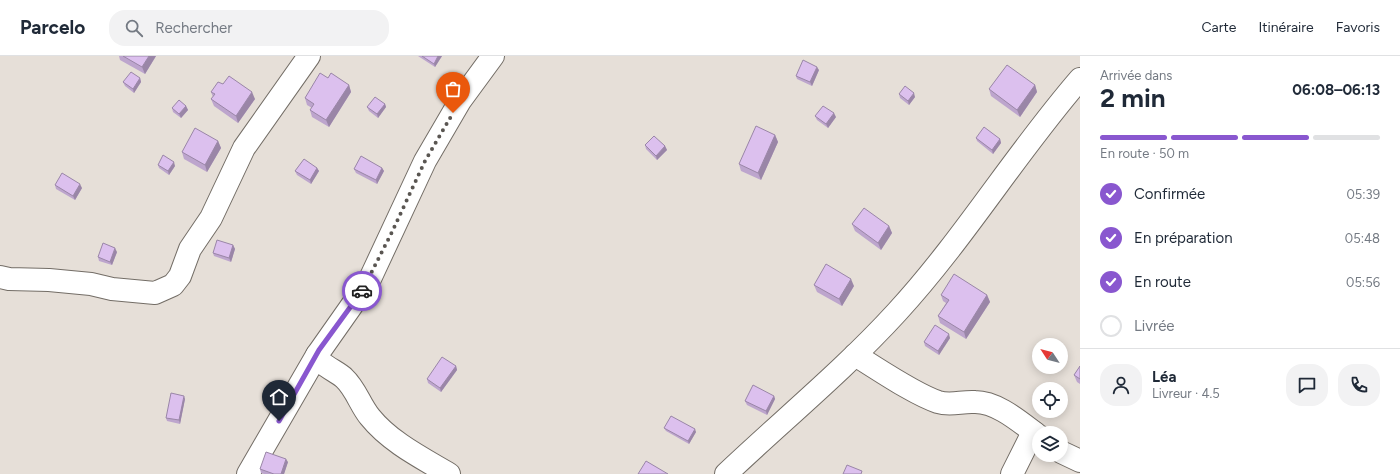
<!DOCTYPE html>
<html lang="fr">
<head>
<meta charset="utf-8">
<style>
  body { margin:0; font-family:Figtree,sans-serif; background:#f2f2f3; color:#1f2937; height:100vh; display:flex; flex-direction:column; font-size:15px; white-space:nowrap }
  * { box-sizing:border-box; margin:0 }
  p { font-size:13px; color:#747a83 }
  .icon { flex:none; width:22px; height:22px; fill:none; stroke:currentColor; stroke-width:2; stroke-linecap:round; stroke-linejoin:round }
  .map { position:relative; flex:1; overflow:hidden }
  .sheet { display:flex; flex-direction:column; background:#fff; width:320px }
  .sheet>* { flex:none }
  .needle { width:26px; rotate:306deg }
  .fabs { position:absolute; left:1032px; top:282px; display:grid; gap:8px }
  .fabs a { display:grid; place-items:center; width:36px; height:36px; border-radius:50%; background:#fff; box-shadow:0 2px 10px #0003; font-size:20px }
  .pin { position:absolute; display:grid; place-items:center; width:34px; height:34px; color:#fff; margin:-41px -17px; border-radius:50% 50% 50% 0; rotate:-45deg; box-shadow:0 0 4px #0007 }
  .pin .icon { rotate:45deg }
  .courier { position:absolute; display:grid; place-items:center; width:40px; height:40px; margin:-20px; border:3px solid #8957cf; border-radius:50%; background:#fff; color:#222; box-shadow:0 1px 5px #0007 }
  .head em { font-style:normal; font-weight:700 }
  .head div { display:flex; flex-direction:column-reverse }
  .head { display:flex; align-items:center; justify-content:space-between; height:68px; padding:0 20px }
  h1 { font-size:26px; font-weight:700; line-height:30px }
  .bar { display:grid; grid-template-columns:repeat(4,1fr); gap:6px 4px; align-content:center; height:48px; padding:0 20px }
  .bar i { height:5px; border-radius:3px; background:#e0e1e3 }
  .bar .selected { background:#8957cf }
  .bar p { grid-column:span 4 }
  .line { display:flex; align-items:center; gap:10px; padding:0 20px; border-top:1px solid #e0e1e3 }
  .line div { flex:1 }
  .round { display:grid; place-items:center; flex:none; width:42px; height:42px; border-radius:16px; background:#f2f2f3 }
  ol { padding:0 20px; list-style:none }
  li { display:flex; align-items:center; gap:12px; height:44px }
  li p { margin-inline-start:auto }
  li .icon { padding:4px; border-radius:50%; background:#8957cf; color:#fff; stroke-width:4 }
  li:last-child { color:#747a83 }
  li i { width:22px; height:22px; border:2px solid #e0e1e3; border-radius:50% }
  header { display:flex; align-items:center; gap:24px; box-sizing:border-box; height:56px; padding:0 20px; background:#fff; border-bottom:1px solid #e0e1e3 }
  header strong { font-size:19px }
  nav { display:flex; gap:22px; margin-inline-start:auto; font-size:14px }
  .search { width:280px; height:36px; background:#f2f2f3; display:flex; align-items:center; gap:10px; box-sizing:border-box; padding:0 14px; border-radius:16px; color:#747a83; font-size:15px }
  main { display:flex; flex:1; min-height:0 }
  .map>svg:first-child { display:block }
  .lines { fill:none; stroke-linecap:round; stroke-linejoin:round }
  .street-casing { stroke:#736d66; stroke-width:24 }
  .street { stroke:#fff; stroke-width:22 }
  .wall { fill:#bda5cd }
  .shaded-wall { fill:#9a86a7 }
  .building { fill:#dcc0ee; stroke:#9a86a7 }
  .done { stroke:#5a5652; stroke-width:4; stroke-dasharray:0 7.2 }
  .route { stroke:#8957cf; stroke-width:5 }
</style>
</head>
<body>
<header>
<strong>Parcelo</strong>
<div class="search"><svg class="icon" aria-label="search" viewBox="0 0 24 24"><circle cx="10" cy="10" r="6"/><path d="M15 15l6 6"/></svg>Rechercher</div>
<nav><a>Carte</a><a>Itinéraire</a><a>Favoris</a></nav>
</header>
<main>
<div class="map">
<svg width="1080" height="418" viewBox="0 0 1080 418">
  <rect width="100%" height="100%" fill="#e6dfd8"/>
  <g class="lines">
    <defs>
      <g id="street">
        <path d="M 0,221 L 9,223 L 49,224 L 91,228 L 112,233 L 155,237 L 173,229 L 180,220 L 190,193 L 211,162 L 244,92 L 309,0"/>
        <path d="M 855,299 C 878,313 914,338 938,346 C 951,350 962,345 975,346 C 998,346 1021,367 1039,380"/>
        <path d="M 1061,396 L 1080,405"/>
        <path d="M 248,418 L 317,299"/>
        <path d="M 449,418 C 422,402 390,386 370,361 C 360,349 356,333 344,322 C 337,315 319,309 317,299 L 369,225 L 425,105 L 460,45 L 493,0"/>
        <path d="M 726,418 C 783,364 844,314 897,256 C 964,183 1015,98 1080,23"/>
        <path d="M 1012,418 L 1033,376"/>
      </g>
    </defs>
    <use href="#street" class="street-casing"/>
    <use href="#street" class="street"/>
  </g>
  <g class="wall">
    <path d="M 119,0 L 156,0 L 145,18 L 120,4 Z"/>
    <path d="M 418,0 L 442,0 L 435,11 Z"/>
    <path d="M 819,14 L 812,30 L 797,23 L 796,20 Z"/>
    <path d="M 140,22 L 141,26 L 134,37 L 125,30 L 123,26 Z"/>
    <path d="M 328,22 L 349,29 L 351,36 L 329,71 L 312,61 L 310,54 L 312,52 L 307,49 L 305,42 Z"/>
    <path d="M 1035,29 L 1037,36 L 1020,61 L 991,40 L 989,33 Z"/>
    <path d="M 211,36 L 255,43 L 238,67 L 214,50 L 211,43 L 213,41 Z"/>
    <path d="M 899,38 L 915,41 L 909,49 L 900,42 Z"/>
    <path d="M 385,48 L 386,51 L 378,62 L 369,55 L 367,51 Z"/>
    <path d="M 186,50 L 188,54 L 181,62 L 173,56 L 172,52 Z"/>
    <path d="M 815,60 L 836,61 L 828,72 L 817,64 Z"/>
    <path d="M 775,79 L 778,86 L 761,124 L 741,115 L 739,108 Z"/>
    <path d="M 976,82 L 1000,83 L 1001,87 L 993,98 L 977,85 Z"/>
    <path d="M 218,85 L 221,92 L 207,116 L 184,103 L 182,96 Z"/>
    <path d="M 645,89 L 665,90 L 667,94 L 657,104 L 646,93 Z"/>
    <path d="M 158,109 L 175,110 L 169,119 L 159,112 Z"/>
    <path d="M 317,112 L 319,115 L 311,128 L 297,119 L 295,115 Z"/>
    <path d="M 382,112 L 384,115 L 377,128 L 356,117 L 354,113 Z"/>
    <path d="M 55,129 L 82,132 L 75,144 L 56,133 Z"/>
    <path d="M 852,168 L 889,170 L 892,177 L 881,194 L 855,175 Z"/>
    <path d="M 233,189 L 235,193 L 231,206 L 214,200 L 213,197 Z"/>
    <path d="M 117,196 L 112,209 L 99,205 L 98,201 Z"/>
    <path d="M 814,229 L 854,230 L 842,250 L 817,236 Z"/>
    <path d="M 941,239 L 987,239 L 990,246 L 966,283 L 940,267 L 938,260 L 946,247 L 943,245 Z"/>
    <path d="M 950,282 L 939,299 L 925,290 L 924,286 Z"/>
    <path d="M 456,310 L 457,314 L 441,336 L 428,327 L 427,323 Z"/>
    <path d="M 1080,310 L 1080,328 L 1077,326 L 1074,319 Z"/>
    <path d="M 774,340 L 775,343 L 767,359 L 747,349 L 745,345 Z"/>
    <path d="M 185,343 L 180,368 L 167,365 L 166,362 Z"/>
    <path d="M 664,372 L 696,376 L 689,388 L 666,375 Z"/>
    <path d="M 288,406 L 284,418 L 264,418 L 261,417 L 260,413 Z"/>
  </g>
  <g class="shaded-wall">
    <path d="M 149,0 L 156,0 L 145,18 L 142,11 Z"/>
    <path d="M 438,0 L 442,0 L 435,11 L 434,8 Z"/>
    <path d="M 817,11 L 819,14 L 812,30 L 810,26 Z"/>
    <path d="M 140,22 L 141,26 L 134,37 L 133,33 Z"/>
    <path d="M 349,29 L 351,36 L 329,71 L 326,64 Z"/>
    <path d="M 1035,29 L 1037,36 L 1020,61 L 1017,54 Z"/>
    <path d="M 252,36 L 255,43 L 238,67 L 236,60 Z"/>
    <path d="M 914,37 L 915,41 L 909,49 L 908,45 Z"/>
    <path d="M 385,48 L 386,51 L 378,62 L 377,58 Z"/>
    <path d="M 186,50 L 188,54 L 181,62 L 179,58 Z"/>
    <path d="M 834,57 L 836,61 L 828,72 L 826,68 Z"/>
    <path d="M 775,79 L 778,86 L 761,124 L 758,117 Z"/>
    <path d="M 1000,83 L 1001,87 L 993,98 L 992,94 Z"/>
    <path d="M 218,85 L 221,92 L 207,116 L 205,109 Z"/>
    <path d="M 665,90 L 667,94 L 657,104 L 656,100 Z"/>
    <path d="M 174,106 L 175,110 L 169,119 L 168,115 Z"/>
    <path d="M 317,112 L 319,115 L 311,128 L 310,124 Z"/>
    <path d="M 382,112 L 384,115 L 377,128 L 376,124 Z"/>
    <path d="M 80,128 L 82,132 L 75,144 L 73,140 Z"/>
    <path d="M 889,170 L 892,177 L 881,194 L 878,187 Z"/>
    <path d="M 233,189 L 235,193 L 231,206 L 229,202 Z"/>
    <path d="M 115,192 L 117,196 L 112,209 L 110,206 Z"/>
    <path d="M 851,223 L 854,230 L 842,250 L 839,243 Z"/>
    <path d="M 987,239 L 990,246 L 966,283 L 964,276 Z"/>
    <path d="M 949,278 L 950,282 L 939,299 L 938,295 Z"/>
    <path d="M 456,310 L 457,314 L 441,336 L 440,332 Z"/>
    <path d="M 184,340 L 185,343 L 180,368 L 179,364 Z"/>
    <path d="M 774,340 L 775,343 L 767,359 L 766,355 Z"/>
    <path d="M 695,373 L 696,376 L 689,388 L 688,385 Z"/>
    <path d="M 286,403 L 288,406 L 284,418 L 281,418 Z"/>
  </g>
  <g class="building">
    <path d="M 123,0 L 149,0 L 142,11 Z"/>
    <path d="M 422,0 L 438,0 L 434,8 Z"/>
    <path d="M 803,4 L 817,11 L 810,26 L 796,20 Z"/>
    <path d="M 1007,9 L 1035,29 L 1017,54 L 989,33 Z"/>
    <path d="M 131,16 L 140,22 L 133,33 L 123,26 Z"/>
    <path d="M 320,17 L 328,22 L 331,17 L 349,29 L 326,64 L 310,54 L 314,48 L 305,42 Z"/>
    <path d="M 229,20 L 252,36 L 236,60 L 211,43 L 215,38 L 211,36 L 218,26 L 223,28 Z"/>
    <path d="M 905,30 L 914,37 L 908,45 L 899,38 Z"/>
    <path d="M 375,41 L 385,48 L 377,58 L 367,51 Z"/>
    <path d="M 179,44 L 186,50 L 179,58 L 172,52 Z"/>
    <path d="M 823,50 L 834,57 L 826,68 L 815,60 Z"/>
    <path d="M 756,70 L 775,79 L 758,117 L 739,108 Z"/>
    <path d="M 984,71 L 1000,83 L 992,94 L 976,82 Z"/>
    <path d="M 195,72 L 218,85 L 205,109 L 182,96 Z"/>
    <path d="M 654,80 L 665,90 L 656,100 L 645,89 Z"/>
    <path d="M 163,99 L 174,106 L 168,115 L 158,109 Z"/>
    <path d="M 361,100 L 382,112 L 376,124 L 354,113 Z"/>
    <path d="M 304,103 L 317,112 L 310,124 L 295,115 Z"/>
    <path d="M 62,117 L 80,128 L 73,140 L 55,129 Z"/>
    <path d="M 864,152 L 889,170 L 878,187 L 852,168 Z"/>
    <path d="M 217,184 L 233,189 L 229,202 L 213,197 Z"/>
    <path d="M 103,187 L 115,192 L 110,206 L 98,201 Z"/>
    <path d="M 826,208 L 851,223 L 839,243 L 814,229 Z"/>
    <path d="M 954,218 L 987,239 L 964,276 L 938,260 L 949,244 L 941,239 Z"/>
    <path d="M 935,269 L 949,278 L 938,295 L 924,286 Z"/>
    <path d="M 442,301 L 456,310 L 440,332 L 427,323 Z"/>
    <path d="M 1080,310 L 1080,323 L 1074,319 Z"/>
    <path d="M 753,329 L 774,340 L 766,355 L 745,345 Z"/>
    <path d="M 171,337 L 184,340 L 179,364 L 166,362 Z"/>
    <path d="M 671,360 L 695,373 L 688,385 L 664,372 Z"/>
    <path d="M 266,396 L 286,403 L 281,418 L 274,418 L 260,413 Z"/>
    <path d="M 646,405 L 668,418 L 638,418 Z"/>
    <path d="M 847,409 L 862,415 L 861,418 L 843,418 Z"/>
  </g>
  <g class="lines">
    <path class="done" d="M 362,235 L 392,176 L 425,105 L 453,57"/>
    <path class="route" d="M 279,365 L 319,294 L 362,235"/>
  </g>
</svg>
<div class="fabs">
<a><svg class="needle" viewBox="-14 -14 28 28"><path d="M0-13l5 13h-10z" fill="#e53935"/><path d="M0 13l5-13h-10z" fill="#747a83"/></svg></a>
<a><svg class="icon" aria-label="locate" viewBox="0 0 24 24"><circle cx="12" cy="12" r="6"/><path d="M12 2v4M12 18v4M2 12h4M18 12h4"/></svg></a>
<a><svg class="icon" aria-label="layers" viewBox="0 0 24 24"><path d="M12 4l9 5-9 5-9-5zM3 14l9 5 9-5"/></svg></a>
</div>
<div class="pin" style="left:453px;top:57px;background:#ea580c"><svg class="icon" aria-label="bag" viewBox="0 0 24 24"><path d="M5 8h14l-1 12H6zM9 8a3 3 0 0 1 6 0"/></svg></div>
<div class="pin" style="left:279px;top:365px;background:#1f2937"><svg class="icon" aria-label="home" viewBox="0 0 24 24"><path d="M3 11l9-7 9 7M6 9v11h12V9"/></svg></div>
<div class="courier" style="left:362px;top:235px"><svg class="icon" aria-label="car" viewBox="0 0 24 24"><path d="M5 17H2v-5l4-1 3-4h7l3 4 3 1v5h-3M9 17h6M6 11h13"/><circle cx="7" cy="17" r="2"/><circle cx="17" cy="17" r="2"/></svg></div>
</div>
<section class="sheet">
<div class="head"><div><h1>2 min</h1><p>Arrivée dans</p></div><em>06:08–06:13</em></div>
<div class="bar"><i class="selected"></i><i class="selected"></i><i class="selected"></i><i></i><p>En route · 50 m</p></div>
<ol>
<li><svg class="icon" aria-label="check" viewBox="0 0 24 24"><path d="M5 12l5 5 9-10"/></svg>Confirmée<p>05:39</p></li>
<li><svg class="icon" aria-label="check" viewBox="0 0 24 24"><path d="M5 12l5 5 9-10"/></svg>En préparation<p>05:48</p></li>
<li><svg class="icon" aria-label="check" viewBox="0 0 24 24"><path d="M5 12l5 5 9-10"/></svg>En route<p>05:56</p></li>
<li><i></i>Livrée</li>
</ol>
<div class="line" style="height:72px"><a class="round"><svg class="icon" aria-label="person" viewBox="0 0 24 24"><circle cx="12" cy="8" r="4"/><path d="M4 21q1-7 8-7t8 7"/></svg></a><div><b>Léa</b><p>Livreur · 4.5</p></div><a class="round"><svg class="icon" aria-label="chat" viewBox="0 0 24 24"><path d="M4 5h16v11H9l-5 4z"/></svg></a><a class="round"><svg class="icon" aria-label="phone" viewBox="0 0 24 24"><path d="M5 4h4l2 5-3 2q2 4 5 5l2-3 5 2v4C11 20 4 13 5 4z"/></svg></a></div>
</section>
</main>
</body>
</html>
